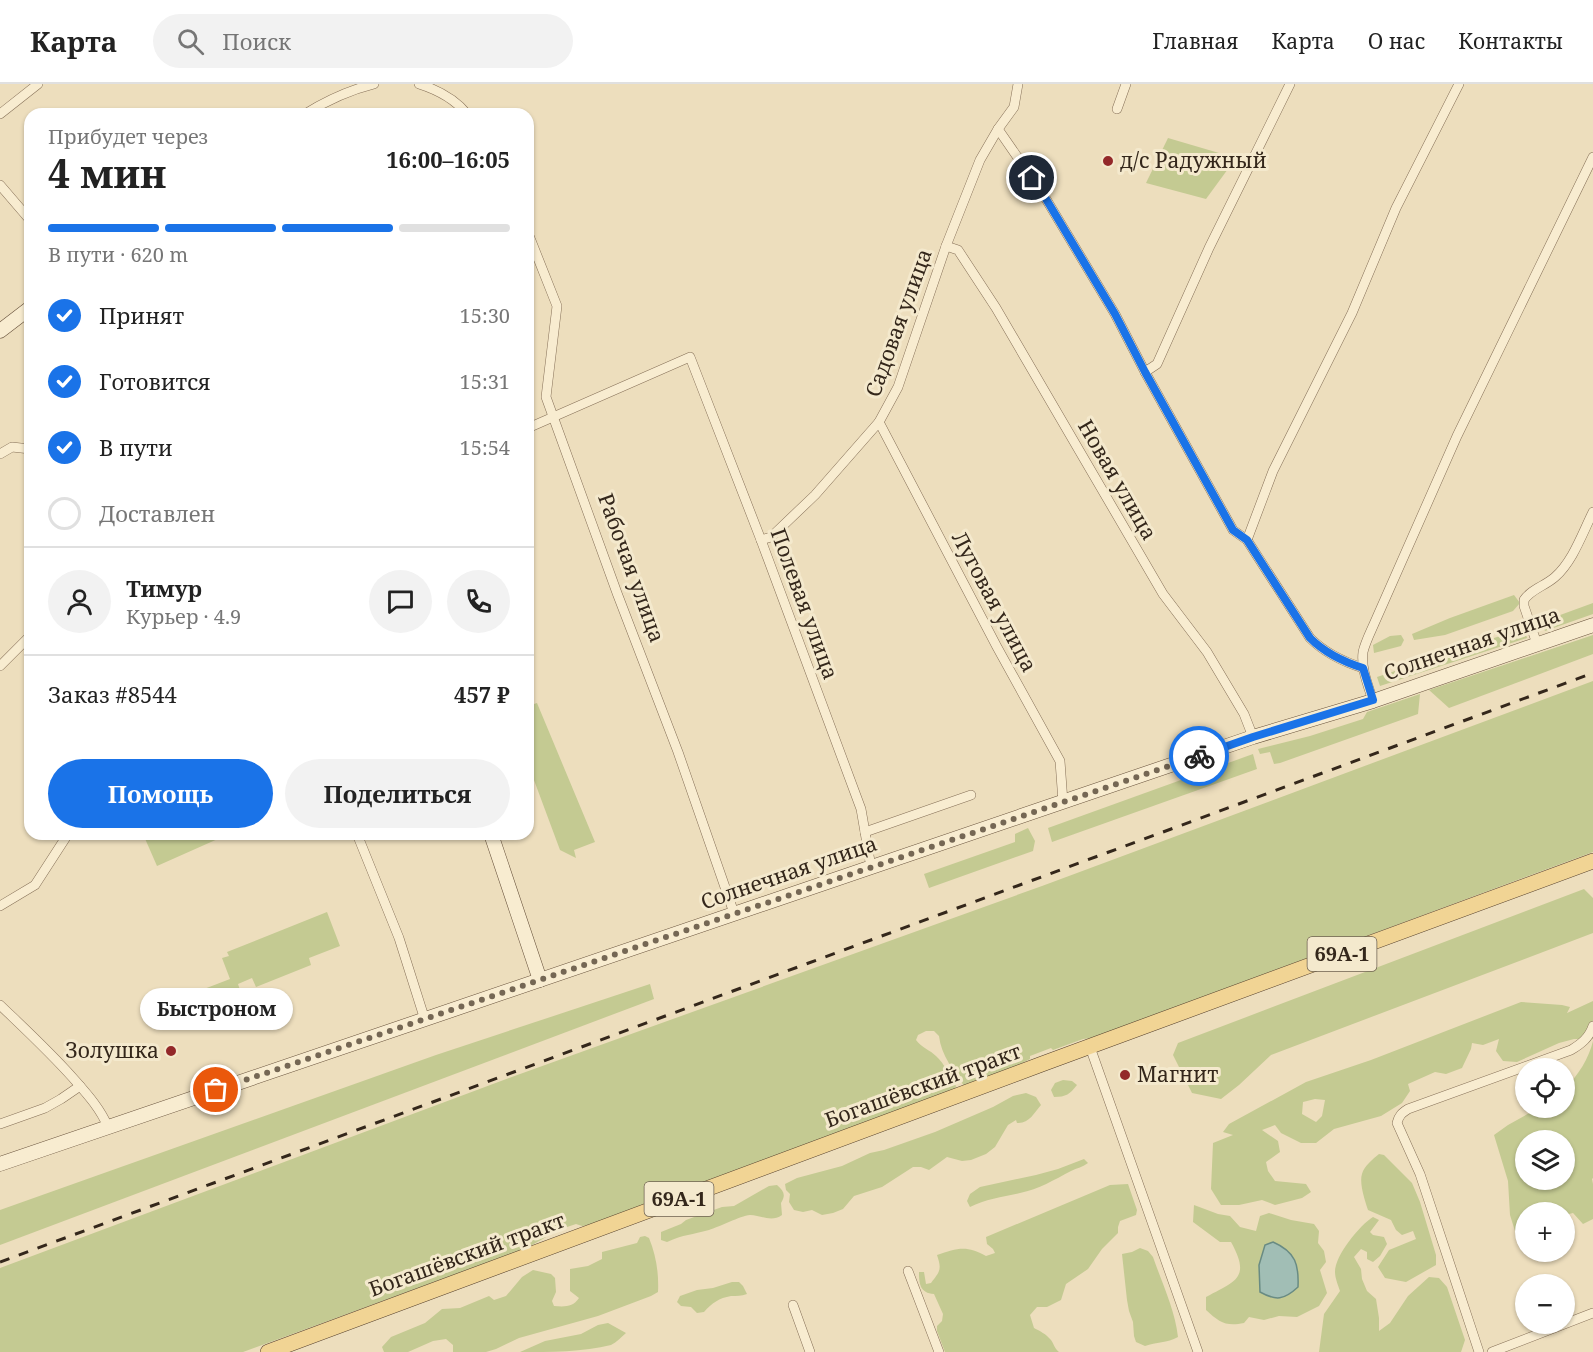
<!DOCTYPE html>
<html lang="ru">
<head>
<meta charset="utf-8">
<style>
  body { margin:0; font-family:"Noto Serif",serif; background:#f2f2f2; color:#222; height:100vh; display:flex; flex-direction:column; font-size:22px; white-space:nowrap }
  * { box-sizing:border-box; margin:0 }
  p { font-size:20px; color:#767676 }
  .icon { flex:none; width:33px; height:33px; fill:none; stroke:currentColor; stroke-width:2; stroke-linecap:round; stroke-linejoin:round }
  .map { position:relative; flex:1; overflow:hidden }
  .panel { position:absolute; left:24px; top:24px; width:510px; height:732px; display:flex; flex-direction:column; background:#fff; border-radius:18px; box-shadow:0 2px 4px #0004 }
  .panel>* { flex:none }
  .buttons { position:absolute; left:1515px; top:974px; display:grid; gap:12px }
  .buttons a { display:grid; place-items:center; width:60px; height:60px; border-radius:50%; background:#fff; box-shadow:0 2px 4px #0004; font-size:30px }
  .pin { position:absolute; display:grid; place-items:center; width:51px; height:51px; color:#fff; margin:-26px; border:3px solid #fff; border-radius:50%; box-shadow:0 2px 6px #0007 }
  .courier { position:absolute; display:grid; place-items:center; width:60px; height:60px; margin:-30px; border:4px solid #1a73e8; border-radius:50%; background:#fff; color:#222; box-shadow:0 2px 8px #0007 }
  .bubble { position:absolute; height:42px; border-radius:21px; background:#fff; box-shadow:0 2px 4px #0004; font-size:20px; font-weight:700; line-height:42px; text-align:center }
  .headline em { font-style:normal; font-weight:700 }
  .headline div { display:flex; flex-direction:column-reverse }
  .headline { display:flex; align-items:center; justify-content:space-between; height:102px; padding:0 24px }
  h1 { font-size:39px; font-weight:700; line-height:45px }
  .bar { display:grid; grid-template-columns:repeat(4,1fr); gap:9px 6px; align-content:center; height:72px; padding:0 24px }
  .bar i { height:8px; border-radius:4px; background:#e0e0e0 }
  .bar .current { background:#1a73e8 }
  .bar p { grid-column:span 4 }
  .line { display:flex; align-items:center; gap:15px; padding:0 24px; border-top:2px solid #e0e0e0 }
  .line div { flex:1 }
  .round { display:grid; place-items:center; flex:none; width:63px; height:63px; border-radius:32px; background:#f2f2f2 }
  ol { padding:0 24px; list-style:none }
  li { display:flex; align-items:center; gap:18px; height:66px }
  li p { margin-inline-start:auto }
  li .icon { padding:6px; border-radius:50%; background:#1a73e8; color:#fff; stroke-width:4 }
  li:last-child { color:#767676 }
  li i { width:33px; height:33px; border:3px solid #e0e0e0; border-radius:50% }
  .cta { display:flex; gap:12px; margin-top:auto; padding:12px 24px }
  .cta a { flex:1; height:69px; border-radius:36px; background:#1a73e8; color:#fff; font-size:24px; font-weight:700; line-height:69px; text-align:center }
  .cta a+a { background:#f2f2f2; color:#222 }
  header { display:flex; align-items:center; gap:36px; box-sizing:border-box; height:84px; padding:0 30px; background:#fff; border-bottom:2px solid #e0e0e0 }
  header strong { font-size:28px }
  nav { display:flex; gap:33px; margin-inline-start:auto; font-size:21px }
  .search { width:420px; height:54px; background:#f2f2f2; display:flex; align-items:center; gap:15px; box-sizing:border-box; padding:0 21px; border-radius:33px; color:#767676; font-size:22px }
  .map>svg:first-child { display:block }
  .green { fill:#c4ca92; fill-rule:evenodd }
  .water { fill:#a1beb5; stroke:#698b83; stroke-width:1.5 }
  .lines { fill:none; stroke-linecap:round; stroke-linejoin:round }
  .street-casing { stroke:#856f57; stroke-width:10 }
  .secondary-casing { stroke:#66503a; stroke-width:15 }
  .primary-casing { stroke:#523d2b; stroke-width:16 }
  .street { stroke:#f8ecd0; stroke-width:9 }
  .secondary { stroke:#f8ecd0; stroke-width:14 }
  .primary { stroke:#f1d494; stroke-width:15 }
  .rail { stroke:#34271b; stroke-width:3; stroke-dasharray:10 10; stroke-linecap:butt }
  .done { stroke:#756754; stroke-width:6; stroke-dasharray:0 10.8 }
  .route { stroke:#1a73e8; stroke-width:8 }
  .poi-dot { fill:#932829; stroke:#f4e9cd; stroke-width:2 }
  .labels { text-anchor:middle; stroke-width:6; stroke-linejoin:round; paint-order:stroke }
  .shield { fill:#f4e9cd; stroke:#6e6150; stroke-width:1.5 }
  .shield-label { font-size:20px; font-weight:bold; fill:#34271b }
  .poi-label { font-size:21px; fill:#34271b; stroke:#f4e9cd; text-anchor:start }
  .street-label { font-size:21px; fill:#34271b; stroke:#f4e9cd }
</style>
</head>
<body>
<header>
<strong>Карта</strong>
<div class="search"><svg class="icon" aria-label="search" viewBox="0 0 24 24"><circle cx="10" cy="10" r="6"/><path d="M15 15l6 6"/></svg>Поиск</div>
<nav><a>Главная</a><a>Карта</a><a>О нас</a><a>Контакты</a></nav>
</header>
<div class="map">
<svg width="1593" height="1268" viewBox="0 0 1593 1268">
  <rect width="100%" height="100%" fill="#eddebd"/>
  <g class="green">
    <path d="M 1168,54 L 1236,74 L 1206,115 L 1146,99 Z"/>
    <path d="M 1514,511 L 1520,519 L 1513,527 L 1445,551 L 1414,556 L 1412,550 L 1450,534 Z"/>
    <path d="M 1593,519 L 1593,530 L 1545,547 L 1541,538 Z"/>
    <path d="M 1524,544 L 1527,554 L 1380,602 L 1377,593 Z"/>
    <path d="M 1401,551 L 1404,556 L 1401,562 L 1374,569 L 1373,561 L 1390,552 Z"/>
    <path d="M 1593,551 L 1593,570 L 1449,624 L 1429,606 Z"/>
    <path d="M 1593,597 L 1593,768 L 1092,954 L 1083,955 L 1053,966 L 1051,964 L 1030,972 L 1030,975 L 1005,988 L 964,1002 C 954,987 941,971 939,952 L 934,947 L 926,947 L 918,951 L 916,956 C 922,964 930,966 936,972 C 945,980 950,993 956,1002 L 955,1005 L 590,1141 L 582,1142 L 576,1140 L 546,1150 L 546,1153 L 527,1164 L 243,1268 L 0,1268 L 0,1184 L 509,994 L 1042,802 Z"/>
    <path d="M 1420,610 L 1418,630 L 1280,679 L 1274,680 L 1270,668 L 1260,670 L 1258,665 L 1310,652 L 1363,635 L 1367,628 Z"/>
    <path d="M 537,619 L 595,758 L 574,766 L 576,774 L 560,766 L 528,680 L 528,622 Z"/>
    <path d="M 1253,670 L 1257,685 L 1052,758 L 1048,744 Z"/>
    <path d="M 1028,744 L 1035,757 L 1033,767 L 929,804 L 924,790 L 1015,758 L 1015,750 Z"/>
    <path d="M 143,750 L 229,750 L 157,782 Z"/>
    <path d="M 1584,805 L 1593,814 L 1593,849 L 1271,971 L 1239,1001 L 1221,1015 L 1192,1009 L 1173,971 L 1178,959 Z"/>
    <path d="M 327,828 L 340,862 L 309,874 L 311,881 L 256,903 L 252,894 L 238,900 L 241,909 L 210,921 L 204,905 L 230,895 L 222,874 L 229,872 L 227,868 Z"/>
    <path d="M 650,900 L 654,915 L 0,1161 L 0,1126 L 436,971 Z"/>
    <path d="M 1593,917 L 1593,955 L 1574,955 L 1559,959 L 1517,978 L 1503,977 L 1496,967 L 1499,955 L 1483,961 L 1472,959 L 1471,965 L 1462,984 L 1446,990 L 1435,988 L 1408,1000 L 1410,1007 L 1402,1019 L 1381,1032 L 1334,1045 L 1316,1059 L 1301,1059 L 1281,1049 L 1275,1041 L 1262,1046 L 1278,1057 L 1280,1068 L 1266,1078 L 1268,1087 L 1275,1097 L 1306,1100 L 1311,1108 L 1302,1114 L 1275,1121 L 1262,1116 L 1239,1121 L 1221,1121 L 1211,1105 L 1213,1059 L 1233,1051 L 1223,1048 L 1229,1040 L 1306,998 L 1371,976 L 1521,918 L 1562,921 L 1570,923 L 1567,929 ZM 1315,1015 L 1325,1016 L 1322,1032 L 1316,1038 L 1302,1030 L 1303,1018 Z"/>
    <path d="M 1593,957 L 1593,1094 L 1592,1095 L 1593,1100 L 1593,1135 L 1583,1140 L 1573,1129 L 1565,1131 L 1564,1128 L 1526,1128 L 1525,1161 L 1520,1163 L 1510,1131 L 1508,1097 L 1494,1051 L 1508,1041 L 1540,1023 L 1564,1023 L 1565,1004 C 1578,992 1589,974 1593,957 ZM 1526,1056 L 1564,1056 L 1564,1095 L 1526,1095 Z"/>
    <path d="M 1063,996 L 1072,997 L 1077,1001 C 1070,1010 1066,1013 1054,1013 L 1051,1006 L 1055,999 Z"/>
    <path d="M 1026,1009 L 1036,1013 L 1041,1021 C 1034,1029 1029,1040 1017,1039 L 1016,1036 L 1008,1041 L 995,1063 L 986,1070 L 971,1076 L 962,1077 L 947,1073 L 929,1086 L 921,1083 L 913,1083 L 882,1103 L 854,1112 L 843,1125 L 833,1129 L 822,1131 L 812,1126 L 803,1128 L 794,1126 L 789,1118 L 790,1110 L 786,1106 L 785,1100 L 797,1094 L 842,1082 L 870,1069 L 884,1066 L 935,1048 L 993,1023 L 1013,1012 Z"/>
    <path d="M 1379,1070 L 1384,1071 L 1412,1099 L 1420,1118 L 1436,1171 L 1436,1181 L 1406,1198 L 1385,1194 L 1378,1183 L 1389,1166 L 1416,1155 L 1413,1147 L 1402,1151 L 1396,1146 L 1391,1136 L 1368,1126 C 1365,1117 1359,1099 1362,1090 C 1364,1082 1373,1075 1379,1070 Z"/>
    <path d="M 1084,1075 L 1088,1079 C 1083,1083 1077,1084 1071,1087 C 1054,1096 1039,1105 1020,1109 C 1004,1113 985,1115 970,1123 L 967,1117 L 970,1110 L 980,1103 L 1036,1091 L 1058,1085 Z"/>
    <path d="M 1128,1100 L 1137,1126 L 1136,1131 L 1120,1137 L 1118,1143 L 1118,1149 L 1102,1165 L 1088,1185 L 1066,1200 L 1061,1216 L 1047,1223 L 1037,1223 L 1030,1231 L 1034,1244 C 1040,1247 1046,1250 1051,1256 C 1054,1260 1054,1264 1059,1268 L 945,1268 L 937,1247 L 937,1242 L 942,1237 L 943,1230 L 934,1210 C 920,1209 919,1200 919,1188 L 924,1188 L 926,1200 L 931,1199 C 940,1187 942,1186 937,1171 C 957,1164 967,1161 986,1172 L 995,1169 L 993,1165 L 987,1160 L 986,1153 L 1110,1101 Z"/>
    <path d="M 777,1101 C 784,1107 786,1111 781,1119 L 782,1131 C 771,1139 761,1131 750,1131 C 740,1132 719,1143 709,1146 C 692,1151 684,1150 667,1158 L 661,1156 L 661,1148 L 681,1140 L 686,1136 L 722,1123 L 734,1122 L 769,1102 Z"/>
    <path d="M 1194,1121 L 1218,1130 L 1230,1132 L 1240,1143 L 1256,1147 L 1260,1132 L 1269,1129 L 1291,1136 L 1314,1140 L 1319,1147 L 1318,1159 L 1324,1167 L 1326,1178 L 1320,1186 L 1327,1209 L 1319,1222 L 1297,1233 L 1279,1232 L 1264,1236 L 1249,1233 L 1244,1239 C 1226,1243 1219,1238 1206,1226 L 1206,1213 C 1236,1197 1251,1194 1231,1158 L 1220,1158 L 1193,1138 Z"/>
    <path d="M 1373,1133 L 1379,1136 L 1370,1148 L 1373,1151 L 1384,1153 L 1387,1160 L 1380,1172 L 1373,1178 L 1367,1175 L 1367,1168 L 1361,1165 L 1354,1173 L 1361,1185 L 1362,1195 L 1367,1207 L 1376,1215 L 1379,1234 L 1379,1247 L 1390,1239 L 1408,1212 L 1429,1193 L 1439,1194 L 1447,1203 L 1465,1256 L 1461,1268 L 1319,1268 L 1324,1230 L 1340,1207 C 1338,1201 1335,1194 1335,1188 C 1335,1171 1360,1141 1373,1133 Z"/>
    <path d="M 645,1152 L 649,1154 C 656,1171 659,1189 658,1208 L 651,1212 L 598,1232 L 519,1254 L 496,1265 L 486,1268 L 453,1268 L 453,1261 L 446,1255 L 433,1257 L 408,1268 L 384,1268 L 382,1263 L 391,1253 L 425,1239 L 442,1225 L 460,1224 L 489,1212 L 494,1216 L 506,1212 L 522,1193 L 533,1186 L 551,1190 L 555,1194 L 556,1208 L 552,1217 L 554,1222 C 565,1223 573,1223 579,1214 L 570,1207 L 570,1185 L 588,1182 L 602,1175 L 602,1168 L 637,1159 L 640,1153 Z"/>
    <path d="M 1140,1164 L 1148,1167 L 1153,1173 C 1162,1199 1175,1226 1178,1253 C 1167,1259 1156,1258 1145,1262 L 1136,1258 L 1134,1252 L 1133,1238 L 1129,1227 L 1127,1216 L 1122,1170 L 1132,1168 Z"/>
    <path d="M 732,1198 L 739,1198 L 743,1202 L 747,1210 C 741,1212 737,1212 731,1212 C 719,1214 712,1219 704,1228 L 697,1229 L 691,1223 L 681,1222 L 677,1218 L 680,1212 L 697,1206 L 713,1204 Z"/>
    <path d="M 608,1239 L 626,1249 C 621,1253 617,1258 611,1261 C 584,1268 549,1268 520,1268 L 545,1257 L 581,1250 L 598,1241 Z"/>
  </g>
  <path class="water" d="M 1273,1158 C 1296,1168 1299,1181 1298,1203 C 1284,1216 1276,1217 1260,1208 L 1259,1181 L 1265,1161 Z"/>
  <g class="lines">
    <defs>
      <g id="street">
        <path d="M 419,0 C 438,6 454,14 467,30"/>
        <path d="M 1117,25 L 1126,0"/>
        <path d="M 0,30 L 38,0"/>
        <path d="M 305,30 C 326,17 350,6 374,0"/>
        <path d="M 998,45 L 1043,110 L 1115,230 L 1145,288 L 1233,446 L 1247,456 L 1310,554 C 1325,569 1344,578 1363,584"/>
        <path d="M 0,101 L 30,136"/>
        <path d="M 528,149 L 557,222 L 546,313 L 617,509 L 678,668 L 734,829"/>
        <path d="M 946,162 L 958,166 L 996,224 L 1163,510 L 1207,568 L 1244,630 L 1253,653"/>
        <path d="M 1145,288 L 1157,280 L 1209,164 L 1290,0"/>
        <path d="M 879,338 L 997,563 L 1060,677 L 1063,718"/>
        <path d="M 528,344 L 690,273 L 761,456 L 861,725 L 871,783"/>
        <path d="M 0,370 L 12,363 L 30,365"/>
        <path d="M 761,456 L 771,453 L 815,411 L 879,338 L 898,303 L 946,162 L 980,76 L 998,45 L 1014,23 L 1018,0"/>
        <path d="M 1247,456 L 1273,387 L 1352,229 L 1396,124 L 1459,0"/>
        <path d="M 1537,560 L 1524,522 L 1524,516 C 1531,505 1545,502 1555,493 C 1573,477 1582,450 1593,428"/>
        <path d="M 0,582 L 30,552"/>
        <path d="M 1373,617 C 1368,601 1361,585 1363,568 C 1365,559 1370,549 1374,540 L 1457,352 L 1593,73"/>
        <path d="M 865,748 L 971,711"/>
        <path d="M 357,750 L 399,854 L 425,936"/>
        <path d="M 0,822 L 35,801 L 68,750"/>
        <path d="M 0,921 C 25,945 50,968 73,994 C 87,1010 100,1024 108,1043"/>
        <path d="M 1090,963 L 1198,1268"/>
        <path d="M 0,1040 L 45,1024 L 61,1015 L 80,1002"/>
        <path d="M 908,1187 L 939,1268"/>
        <path d="M 793,1221 L 810,1268"/>
        <path d="M 1479,1268 L 1420,1090 L 1397,1039 C 1399,1031 1402,1029 1408,1025 L 1571,966 C 1581,960 1589,954 1593,942"/>
        <path d="M 1492,1268 L 1593,1229"/>
      </g>
      <g id="secondary">
        <path d="M 0,247 L 30,224"/>
        <path d="M 491,750 L 540,896"/>
        <path d="M 0,1080 L 1253,653 L 1373,617 L 1593,541"/>
      </g>
      <path id="primary" d="M 268,1268 L 1042,980 L 1593,777"/>
    </defs>
    <use href="#street" class="street-casing"/>
    <use href="#secondary" class="secondary-casing"/>
    <use href="#primary" class="primary-casing"/>
    <use href="#street" class="street"/>
    <use href="#secondary" class="secondary"/>
    <use href="#primary" class="primary"/>
    <path class="rail" d="M 0,1178 L 1593,589"/>
  </g>
  <g class="lines">
    <path class="done" d="M 216,1006 L 1199,672"/>
    <path class="route" d="M 1032,94 L 1043,110 L 1115,230 L 1145,288 L 1233,446 L 1247,456 L 1310,554 C 1325,569 1344,578 1363,584 L 1373,616 L 1253,653 L 1199,672"/>
  </g>
  <g class="poi-dot">
    <circle cx="1108" cy="77" r="6"/>
    <circle cx="171" cy="967" r="6"/>
    <circle cx="1125" cy="991" r="6"/>
  </g>
  <g class="labels">
    <g class="shield">
      <rect x="1307.5" y="853" width="69" height="34" rx="4.5"/>
      <rect x="644.5" y="1098" width="69" height="34" rx="4.5"/>
    </g>
    <g class="shield-label">
      <text x="1342" y="877">69А-1</text>
      <text x="679" y="1122">69А-1</text>
    </g>
    <g class="poi-label">
      <text x="1120" y="84">д/с Радужный</text>
      <text x="159" y="974" text-anchor="end">Золушка</text>
      <text x="1137" y="998">Магнит</text>
    </g>
    <g class="street-label">
      <text transform="translate(899 239) rotate(-70)" y="7">Садовая улица</text>
      <text transform="translate(1117 396) rotate(60)" y="7">Новая улица</text>
      <text transform="translate(631 484) rotate(70)" y="7">Рабочая улица</text>
      <text transform="translate(994 518) rotate(62)" y="7">Луговая улица</text>
      <text transform="translate(804 520) rotate(70)" y="7">Полевая улица</text>
      <text transform="translate(1472 560) rotate(-19)" y="7">Солнечная улица</text>
      <text transform="translate(789 789) rotate(-19)" y="7">Солнечная улица</text>
      <text transform="translate(923 1002) rotate(-20)" y="7">Богашёвский тракт</text>
      <text transform="translate(467 1171) rotate(-20)" y="7">Богашёвский тракт</text>
    </g>
  </g>
</svg>
<div class="buttons">
<a><svg class="icon" aria-label="locate" viewBox="0 0 24 24"><circle cx="12" cy="12" r="6"/><path d="M12 2v4M12 18v4M2 12h4M18 12h4"/></svg></a>
<a><svg class="icon" aria-label="layers" viewBox="0 0 24 24"><path d="M12 4l9 5-9 5-9-5zM3 14l9 5 9-5"/></svg></a>
<a>+</a>
<a>−</a>
</div>
<div class="pin" style="left:216px;top:1006px;background:#ea580c"><svg class="icon" aria-label="bag" viewBox="0 0 24 24"><path d="M5 8h14l-1 12H6zM9 8a3 3 0 0 1 6 0"/></svg></div>
<div class="pin" style="left:1032px;top:94px;background:#1f2937"><svg class="icon" aria-label="home" viewBox="0 0 24 24"><path d="M3 11l9-7 9 7M6 9v11h12V9"/></svg></div>
<div class="courier" style="left:1199px;top:672px"><svg class="icon" aria-label="bike" viewBox="0 0 24 24"><circle cx="6" cy="16" r="4"/><circle cx="18" cy="16" r="4"/><path d="M6 16l4-8h5l3 8M10 8l3 8H6M13 5h3"/></svg></div>
<div class="bubble" style="left:140px;top:904px;width:153px">Быстроном</div>
<section class="panel">
<div class="headline"><div><h1>4 мин</h1><p>Прибудет через</p></div><em>16:00–16:05</em></div>
<div class="bar"><i class="current"></i><i class="current"></i><i class="current"></i><i></i><p>В пути · 620 m</p></div>
<ol>
<li><svg class="icon" aria-label="check" viewBox="0 0 24 24"><path d="M5 12l5 5 9-10"/></svg>Принят<p>15:30</p></li>
<li><svg class="icon" aria-label="check" viewBox="0 0 24 24"><path d="M5 12l5 5 9-10"/></svg>Готовится<p>15:31</p></li>
<li><svg class="icon" aria-label="check" viewBox="0 0 24 24"><path d="M5 12l5 5 9-10"/></svg>В пути<p>15:54</p></li>
<li><i></i>Доставлен</li>
</ol>
<div class="line" style="height:108px"><a class="round"><svg class="icon" aria-label="person" viewBox="0 0 24 24"><circle cx="12" cy="8" r="4"/><path d="M4 21q1-7 8-7t8 7"/></svg></a><div><b>Тимур</b><p>Курьер · 4.9</p></div><a class="round"><svg class="icon" aria-label="chat" viewBox="0 0 24 24"><path d="M4 5h16v11H9l-5 4z"/></svg></a><a class="round"><svg class="icon" aria-label="phone" viewBox="0 0 24 24"><path d="M5 4h4l2 5-3 2q2 4 5 5l2-3 5 2v4C11 20 4 13 5 4z"/></svg></a></div>
<div class="line" style="height:78px"><div>Заказ #8544</div><b>457 ₽</b></div>
<div class="cta"><a>Помощь</a><a>Поделиться</a></div>
</section>
</div>
</body>
</html>
